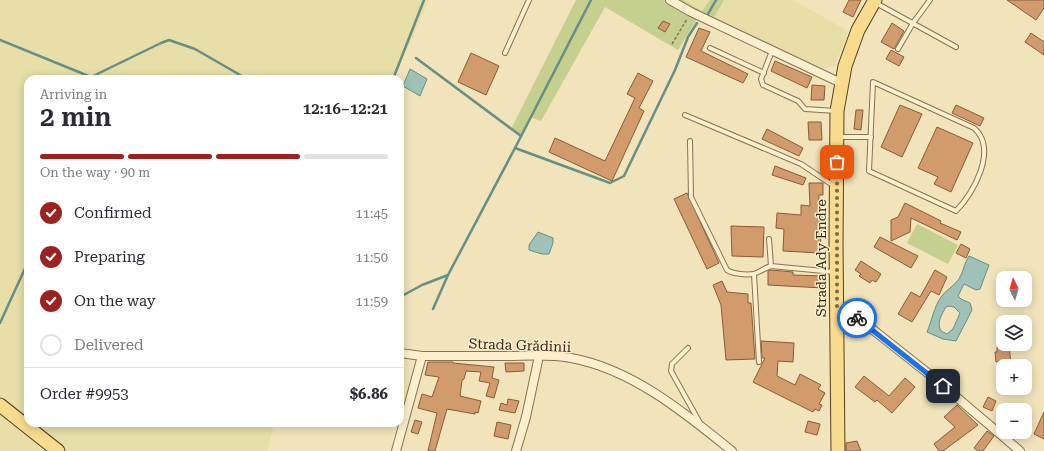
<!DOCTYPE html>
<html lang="en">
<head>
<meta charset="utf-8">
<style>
  body { margin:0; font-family:"Roboto Serif",serif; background:#f7f7f7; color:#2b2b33; height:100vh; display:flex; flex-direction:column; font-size:15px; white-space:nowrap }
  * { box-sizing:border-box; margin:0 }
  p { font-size:13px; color:#7c7c81 }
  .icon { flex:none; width:22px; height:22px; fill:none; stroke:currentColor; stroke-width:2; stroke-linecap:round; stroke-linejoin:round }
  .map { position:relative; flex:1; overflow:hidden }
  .sheet { position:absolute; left:24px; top:75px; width:380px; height:352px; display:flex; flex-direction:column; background:#fff; border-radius:12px; box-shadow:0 2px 10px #0003 }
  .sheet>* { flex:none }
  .needle { width:26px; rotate:355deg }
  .controls { position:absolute; left:996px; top:271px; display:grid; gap:8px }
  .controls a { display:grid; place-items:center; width:36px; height:36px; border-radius:8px; background:#fff; box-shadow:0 2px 10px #0003; font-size:20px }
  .pin { position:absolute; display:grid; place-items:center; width:34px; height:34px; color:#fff; margin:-17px; border-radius:8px; box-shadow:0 2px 6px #0006 }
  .courier { position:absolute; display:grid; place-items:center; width:40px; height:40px; margin:-20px; border:3px solid #1a73e8; border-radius:50%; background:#fff; color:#222; box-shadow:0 1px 5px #0007 }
  .summary em { font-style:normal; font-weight:600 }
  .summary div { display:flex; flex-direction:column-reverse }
  .summary { display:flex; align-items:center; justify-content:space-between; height:68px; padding:0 16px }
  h1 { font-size:26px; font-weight:600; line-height:30px }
  .bar { display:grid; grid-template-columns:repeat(4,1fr); gap:6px 4px; align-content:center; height:48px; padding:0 16px }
  .bar i { height:5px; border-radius:3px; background:#e1e1e2 }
  .bar .current { background:#9c221f }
  .bar p { grid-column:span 4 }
  .line { display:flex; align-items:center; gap:10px; padding:0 16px; border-top:1px solid #e1e1e2 }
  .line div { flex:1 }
  ol { padding:0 16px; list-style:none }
  li { display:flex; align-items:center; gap:12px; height:44px }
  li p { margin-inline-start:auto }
  li .icon { padding:4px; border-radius:50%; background:#9c221f; color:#fff; stroke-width:4 }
  li:last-child { color:#7c7c81 }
  li i { width:22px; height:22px; border:2px solid #e1e1e2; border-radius:50% }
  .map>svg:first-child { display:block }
  .farmland { fill:#e7dfa7 }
  .green { fill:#c5cf8e }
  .water { fill:#9fc1b8; stroke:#668f86; fill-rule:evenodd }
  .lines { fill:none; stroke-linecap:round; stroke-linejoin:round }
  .stream { stroke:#668f86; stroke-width:2.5 }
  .building { fill:#d29b6c; stroke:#8a5b37 }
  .service-casing { stroke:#897253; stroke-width:6 }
  .minor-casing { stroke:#897253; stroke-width:10 }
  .primary-casing { stroke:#553f28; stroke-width:15 }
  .path { stroke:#897253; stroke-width:1.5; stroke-dasharray:3 2; stroke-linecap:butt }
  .service { stroke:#fcefcd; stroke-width:4 }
  .minor { stroke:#fcefcd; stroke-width:8 }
  .primary { stroke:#f9db8d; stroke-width:13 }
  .done { stroke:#776a51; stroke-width:4; stroke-dasharray:0 7.2 }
  .route { stroke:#1a73e8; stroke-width:5 }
  .labels { text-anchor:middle; stroke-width:3; stroke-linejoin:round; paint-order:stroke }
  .street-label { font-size:14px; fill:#362919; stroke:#f8ecca }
</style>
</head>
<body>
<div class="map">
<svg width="1044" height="451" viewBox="0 0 1044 451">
  <rect width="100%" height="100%" fill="#f1e3ba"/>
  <g class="farmland">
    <path d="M 0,0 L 429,0 L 394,79 L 28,79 L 28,423 L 275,423 L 267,451 L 0,451 Z"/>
    <path d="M 683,0 L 710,0 L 703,11 Z"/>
    <path d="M 724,0 L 793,0 L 848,31 L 835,66 L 823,69 L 714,18 Z"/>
  </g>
  <g class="green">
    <path d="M 576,0 L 683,0 L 702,11 L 710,0 L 724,0 L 714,18 L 702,11 L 678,50 L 605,7 L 541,121 L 530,117 L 522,136 L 511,129 Z"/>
    <path d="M 917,224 L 958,245 L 948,264 L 907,243 Z"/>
  </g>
  <g class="water">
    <path d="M 410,69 L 427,79 L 420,96 L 403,86 Z"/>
    <path d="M 538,232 L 553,238 L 553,243 L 549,254 L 542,254 L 529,250 L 529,245 Z"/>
    <path d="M 969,256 L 989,265 L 980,289 L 976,290 L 964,284 L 958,296 L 961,299 L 970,303 L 972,310 L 956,341 L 943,339 L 927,332 C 932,320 934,307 941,297 C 946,290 954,286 959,279 C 964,271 964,263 969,256 ZM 949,306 L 954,307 L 960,313 L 953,329 L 947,334 L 941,331 C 936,323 942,314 946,307 Z"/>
  </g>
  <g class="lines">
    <g class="stream">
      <path d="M 708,14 L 716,0"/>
      <path d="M 0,40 L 91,77 L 161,43 L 169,40 L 195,49 L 247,79"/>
      <path d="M 416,58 L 521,136"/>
      <path d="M 112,79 L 112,77"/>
      <path d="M 393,79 L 424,0"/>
      <path d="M 515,148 L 591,0"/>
      <path d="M 400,297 L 422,285 L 448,275"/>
      <path d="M 433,309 L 448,275 L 515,148 L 610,183 L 624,176 L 675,70 L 688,37 L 697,23"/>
      <path d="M 0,323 L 28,262"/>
    </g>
  </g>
  <g class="building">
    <path d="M 849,0 L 861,0 L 853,17 L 843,12 Z"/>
    <path d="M 1007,0 L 1044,0 L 1044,8 L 1036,20 Z"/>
    <path d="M 663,21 L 670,24 L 665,32 L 658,28 Z"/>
    <path d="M 892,23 L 904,31 L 894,49 L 881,42 Z"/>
    <path d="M 699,28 L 710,32 L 701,51 L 748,74 L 743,83 L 686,57 Z"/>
    <path d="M 1031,33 L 1044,42 L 1044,55 L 1025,42 Z"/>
    <path d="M 891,50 L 904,57 L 899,66 L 886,59 Z"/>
    <path d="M 471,53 L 499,66 L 486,95 L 458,82 Z"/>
    <path d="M 775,61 L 812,77 L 807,88 L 771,71 Z"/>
    <path d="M 638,73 L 653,81 L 639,108 L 644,111 L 612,181 L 549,152 L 555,138 L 605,161 L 635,98 L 627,94 Z"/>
    <path d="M 812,85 L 825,86 L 824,100 L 811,100 Z"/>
    <path d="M 900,105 L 922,114 L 902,157 L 881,147 Z"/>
    <path d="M 956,105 L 984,118 L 980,126 L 952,113 Z"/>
    <path d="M 856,110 L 863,110 L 861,130 L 854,129 Z"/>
    <path d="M 808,122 L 821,122 L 822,140 L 809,140 Z"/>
    <path d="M 937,127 L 973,143 L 951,192 L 934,184 L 938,177 L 918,168 Z"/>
    <path d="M 767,129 L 803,148 L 799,156 L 762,139 Z"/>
    <path d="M 775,166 L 806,178 L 803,185 L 772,175 Z"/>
    <path d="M 809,183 L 823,183 L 823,195 L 819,195 L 818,216 L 822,216 L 820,253 L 783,251 L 784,229 L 776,228 L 777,213 L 801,215 L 801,205 L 810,206 Z"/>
    <path d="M 687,193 L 719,263 L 707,269 L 674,199 Z"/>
    <path d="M 905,203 L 941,221 L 940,223 L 961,232 L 957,240 L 911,218 L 910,232 L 891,241 L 891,220 L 898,217 Z"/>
    <path d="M 731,226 L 764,227 L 763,257 L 732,256 Z"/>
    <path d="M 880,237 L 918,256 L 911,268 L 874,247 Z"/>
    <path d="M 961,244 L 970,249 L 966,258 L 956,253 Z"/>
    <path d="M 861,261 L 881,274 L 876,282 L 872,280 L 870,283 L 859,276 L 861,274 L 855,270 Z"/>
    <path d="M 771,270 L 793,272 L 793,275 L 823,276 L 823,288 L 768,285 L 768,271 Z"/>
    <path d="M 935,270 L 947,277 L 939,295 L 931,291 L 912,322 L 898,314 L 911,292 L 920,297 Z"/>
    <path d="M 722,281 L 727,292 L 748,294 L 748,303 L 751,303 L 755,359 L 726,360 L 721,305 L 713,285 Z"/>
    <path d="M 761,341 L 794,343 L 793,362 L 778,361 L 777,376 L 795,385 L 800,374 L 821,385 L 818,389 L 825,393 L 819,404 L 822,405 L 819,411 L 815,409 L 813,412 L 753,382 L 765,358 L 762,358 Z"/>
    <path d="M 1009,345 L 1011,364 L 1000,365 L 999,361 L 996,362 L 995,352 L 997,352 L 997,347 Z"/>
    <path d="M 428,362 L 453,362 L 453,363 L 494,367 L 492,378 L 499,380 L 494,398 L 486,396 L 490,383 L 479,381 L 481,372 L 466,371 L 464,379 L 462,380 L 460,396 L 481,401 L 478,413 L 475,412 L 475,414 L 447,409 L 435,451 L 428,451 L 437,413 L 418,408 L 422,394 L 432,397 L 439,377 L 425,375 Z"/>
    <path d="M 505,363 L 524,363 L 524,371 L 506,372 Z"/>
    <path d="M 864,376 L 889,396 L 905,378 L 915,387 L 892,413 L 877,400 L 875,402 L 855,387 Z"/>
    <path d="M 988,397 L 996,401 L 992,411 L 983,407 Z"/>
    <path d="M 508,399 L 519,401 L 515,413 L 499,410 L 501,403 L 507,405 Z"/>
    <path d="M 957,405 L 978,425 L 943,451 L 939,451 L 934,444 L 955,427 L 944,417 Z"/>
    <path d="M 1044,412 L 1044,439 L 1034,434 Z"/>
    <path d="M 415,420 L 422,422 L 418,434 L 411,432 Z"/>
    <path d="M 808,421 L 820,424 L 817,435 L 805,432 Z"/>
    <path d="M 497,422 L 511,425 L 508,439 L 494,436 Z"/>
    <path d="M 987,431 L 994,436 L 983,451 L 978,451 L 974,448 Z"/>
    <path d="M 1006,432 L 1023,432 L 1019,439 Z"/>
    <path d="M 857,441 L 861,451 L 846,451 L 846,443 Z"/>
  </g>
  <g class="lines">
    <defs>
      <g id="service">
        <path d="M 876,3 L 956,47"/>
        <path d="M 710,48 L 764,73"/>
        <path d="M 898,49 L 913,23 L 930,0"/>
        <path d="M 772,51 L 761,79 L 763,85 L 798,101 L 805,109 L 836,111"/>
        <path d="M 505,53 L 529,0"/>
        <path d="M 873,82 L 974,128 C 998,149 974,193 956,211 L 869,171 Z"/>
        <path d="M 685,115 L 801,164 L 834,186"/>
        <path d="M 839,137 L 871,137"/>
        <path d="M 690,141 L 691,197 L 727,270 C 733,274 746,275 753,274 C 759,273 764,268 771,266 L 834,272"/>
        <path d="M 769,239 L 771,266"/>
        <path d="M 754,274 L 759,362"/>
        <path d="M 688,348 L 672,364 L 671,371 L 700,423"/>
      </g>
      <g id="minor">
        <path d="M 670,0 L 691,12 L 841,83"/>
        <path d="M 837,306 L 853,314 L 934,378 L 1020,451"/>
        <path d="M 400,353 L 422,356 C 450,356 477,356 504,356 C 526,356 549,354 571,358 C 632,369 685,413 732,451"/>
        <path d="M 396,451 L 422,356"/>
        <path d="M 516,451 L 526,417 L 539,356"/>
      </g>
      <g id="primary">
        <path d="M 0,405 L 58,451"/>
        <path d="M 838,451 L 836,244 L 837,111 L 845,66 L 858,30 L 875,0"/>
      </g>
    </defs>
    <use href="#service" class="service-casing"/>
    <use href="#minor" class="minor-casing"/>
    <use href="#primary" class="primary-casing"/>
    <path class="path" d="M 672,44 L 687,19"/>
    <use href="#service" class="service"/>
    <use href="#minor" class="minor"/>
    <use href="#primary" class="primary"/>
  </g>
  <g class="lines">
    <path class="done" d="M 837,162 L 837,306 L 857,318"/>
    <path class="route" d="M 857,318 L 943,386"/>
  </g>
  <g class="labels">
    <g class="street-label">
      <text transform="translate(821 258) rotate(-90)" y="5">Strada Ady Endre</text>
      <text transform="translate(520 345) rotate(2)" y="5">Strada Grădinii</text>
    </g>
  </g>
</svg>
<div class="controls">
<a><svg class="needle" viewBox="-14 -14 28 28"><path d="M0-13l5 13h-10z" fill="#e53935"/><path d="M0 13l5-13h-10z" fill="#7c7c81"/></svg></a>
<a><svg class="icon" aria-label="layers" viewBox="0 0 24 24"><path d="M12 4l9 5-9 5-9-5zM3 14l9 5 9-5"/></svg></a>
<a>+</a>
<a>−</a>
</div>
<div class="pin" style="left:837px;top:162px;background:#ea580c"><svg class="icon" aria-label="bag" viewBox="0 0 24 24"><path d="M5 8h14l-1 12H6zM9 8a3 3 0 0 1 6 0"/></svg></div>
<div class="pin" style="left:943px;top:386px;background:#1f2937"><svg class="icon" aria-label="home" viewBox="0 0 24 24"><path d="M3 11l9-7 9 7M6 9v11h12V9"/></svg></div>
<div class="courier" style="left:857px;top:318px"><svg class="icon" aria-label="bike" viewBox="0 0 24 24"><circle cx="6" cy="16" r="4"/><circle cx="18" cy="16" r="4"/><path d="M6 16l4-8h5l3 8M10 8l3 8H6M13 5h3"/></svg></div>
<section class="sheet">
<div class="summary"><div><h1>2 min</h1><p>Arriving in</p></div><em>12:16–12:21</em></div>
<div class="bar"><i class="current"></i><i class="current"></i><i class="current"></i><i></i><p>On the way · 90 m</p></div>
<ol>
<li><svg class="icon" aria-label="check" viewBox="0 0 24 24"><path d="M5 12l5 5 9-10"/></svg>Confirmed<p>11:45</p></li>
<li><svg class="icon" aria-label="check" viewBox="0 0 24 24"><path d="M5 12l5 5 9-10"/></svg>Preparing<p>11:50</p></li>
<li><svg class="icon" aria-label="check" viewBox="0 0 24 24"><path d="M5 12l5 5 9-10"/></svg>On the way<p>11:59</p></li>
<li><i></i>Delivered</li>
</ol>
<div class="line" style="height:52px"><div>Order #9953</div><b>$6.86</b></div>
</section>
</div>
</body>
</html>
